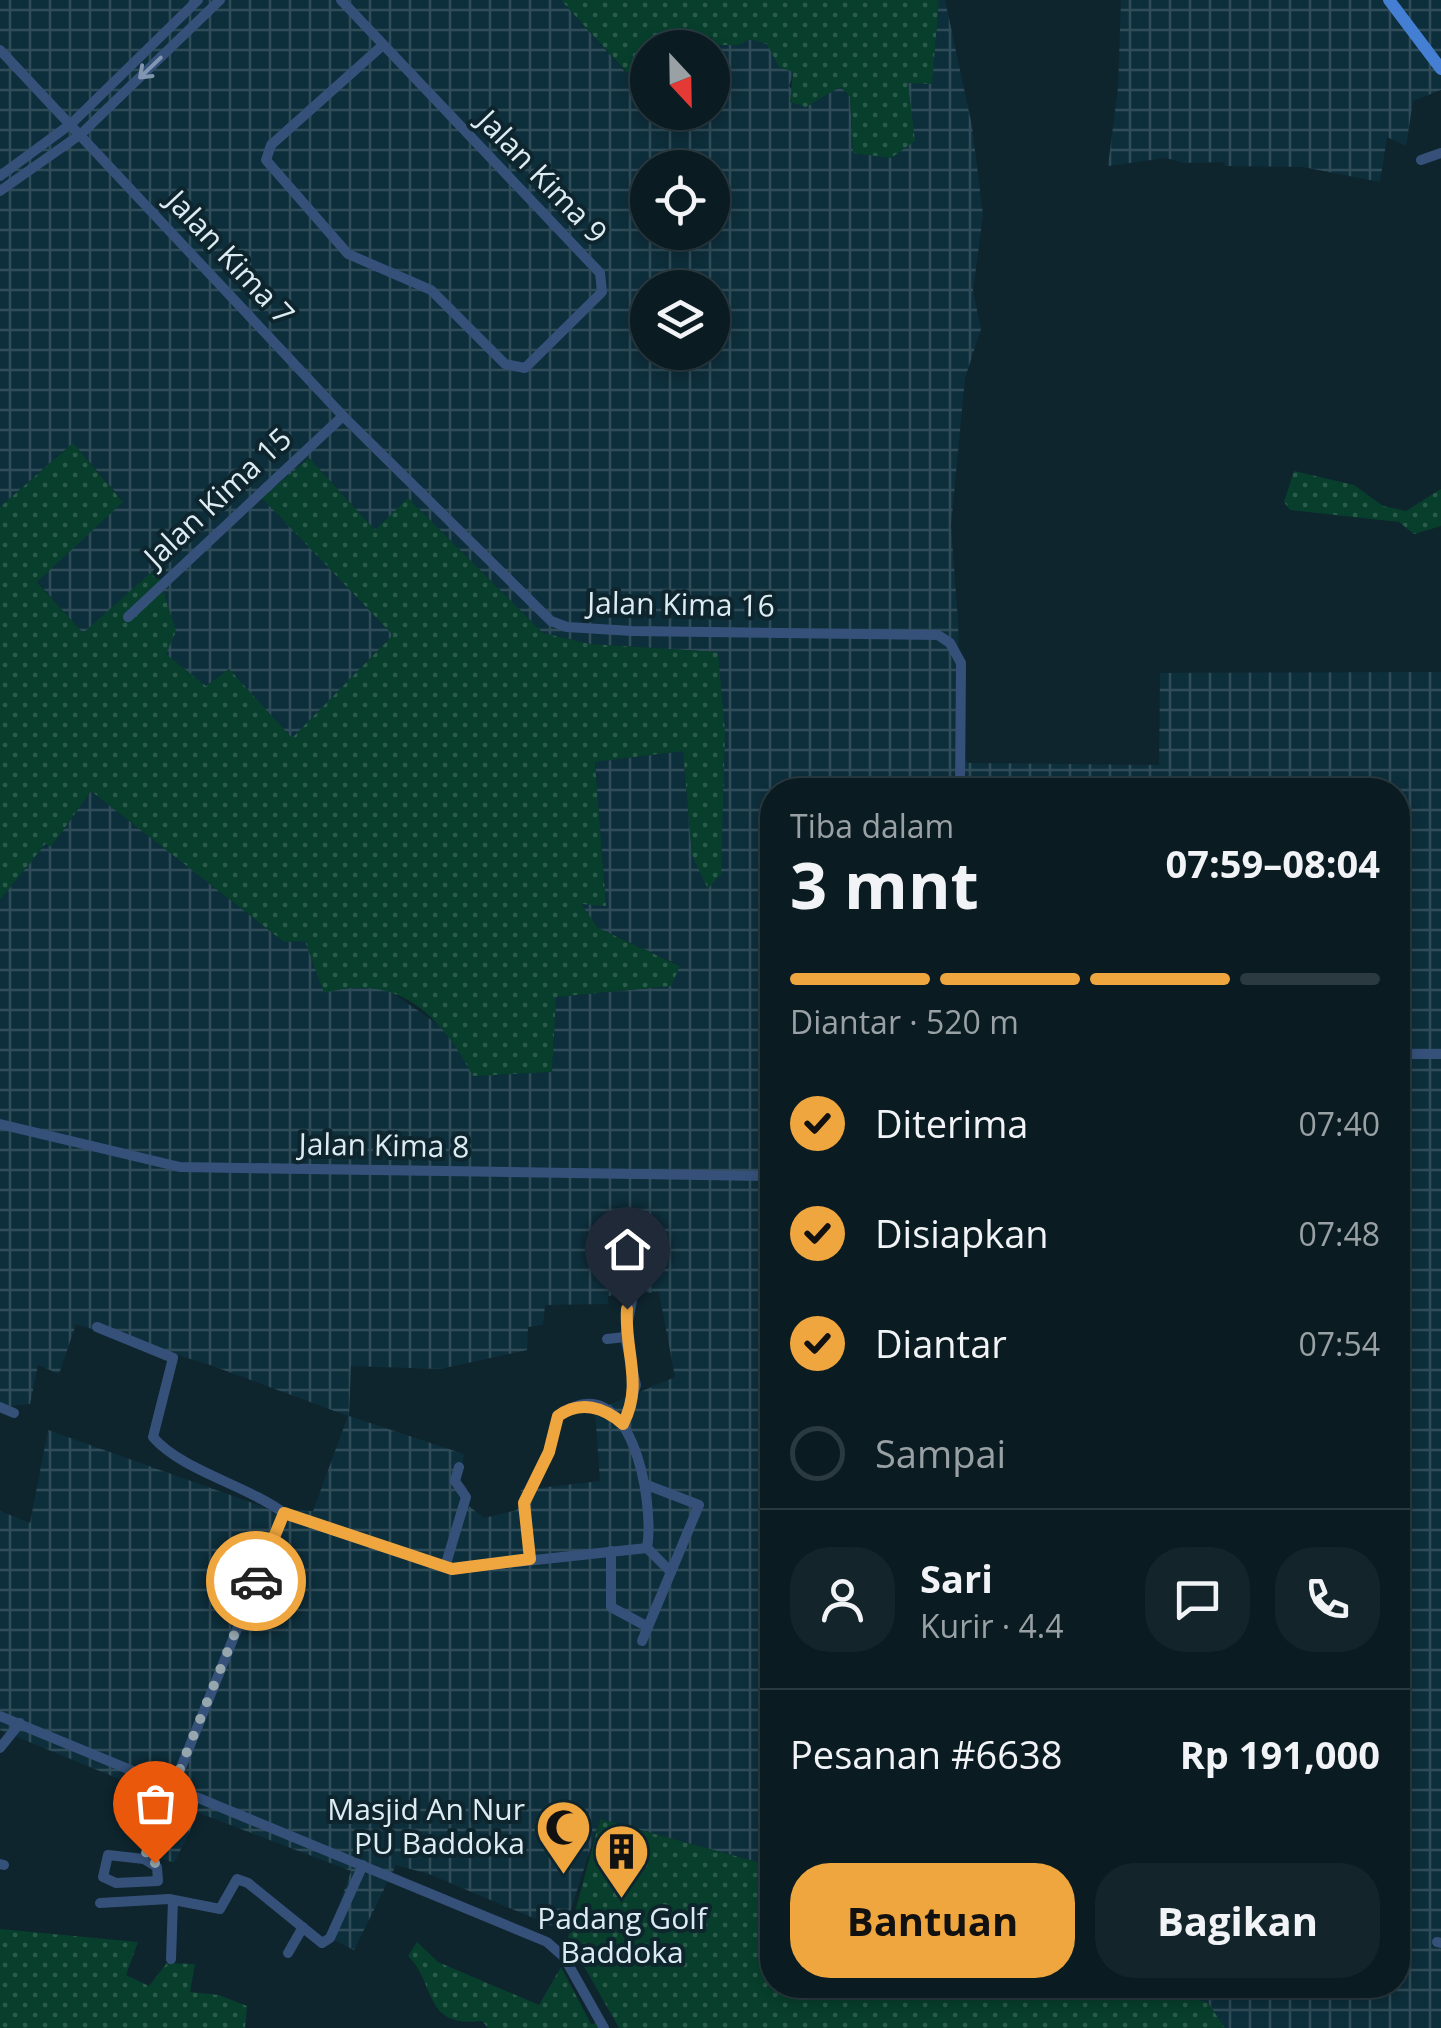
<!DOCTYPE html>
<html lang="id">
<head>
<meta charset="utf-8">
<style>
  body { margin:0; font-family:"Open Sans",sans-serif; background:#13252a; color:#f1f3f6; height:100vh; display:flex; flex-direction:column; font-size:38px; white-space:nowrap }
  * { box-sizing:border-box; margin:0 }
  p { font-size:32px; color:#99a1a5 }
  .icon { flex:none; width:55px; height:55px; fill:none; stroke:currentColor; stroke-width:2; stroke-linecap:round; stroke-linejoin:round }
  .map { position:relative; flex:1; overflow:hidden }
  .drawer { position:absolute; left:760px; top:778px; width:650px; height:1220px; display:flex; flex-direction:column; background:#0a1c22; border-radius:40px; box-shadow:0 5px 15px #0003,0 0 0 2px #2a3a40 }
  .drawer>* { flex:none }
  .needle { width:65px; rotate:158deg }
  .controls { position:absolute; left:630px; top:30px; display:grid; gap:20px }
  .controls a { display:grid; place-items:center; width:100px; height:100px; border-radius:50%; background:#0a1c22; box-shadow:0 5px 15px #0003,0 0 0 2px #2a3a40; font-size:50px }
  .pin { position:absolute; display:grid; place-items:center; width:85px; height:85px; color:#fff; margin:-102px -42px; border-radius:50% 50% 50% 0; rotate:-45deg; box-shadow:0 0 10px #0007 }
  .pin .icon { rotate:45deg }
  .courier { position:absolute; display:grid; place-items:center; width:100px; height:100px; margin:-50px; border:8px solid #f0a63e; border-radius:50%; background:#fff; color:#222; box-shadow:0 2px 12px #0007 }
  .overview em { font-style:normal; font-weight:700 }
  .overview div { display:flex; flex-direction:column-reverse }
  .overview { display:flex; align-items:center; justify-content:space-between; height:170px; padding:0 30px }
  h1 { font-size:65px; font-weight:700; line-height:75px }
  .bar { display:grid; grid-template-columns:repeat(4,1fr); gap:15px 10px; align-content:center; height:120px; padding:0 30px }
  .bar i { height:12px; border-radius:8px; background:#2a3a40 }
  .bar .active { background:#f0a63e }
  .bar p { grid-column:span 4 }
  .line { display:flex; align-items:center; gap:25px; padding:0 30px; border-top:2px solid #2a3a40 }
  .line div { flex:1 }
  .round { display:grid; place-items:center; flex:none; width:105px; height:105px; border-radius:40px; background:#13252a }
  ol { padding:0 30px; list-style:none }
  li { display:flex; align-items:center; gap:30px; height:110px }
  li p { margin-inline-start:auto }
  li .icon { padding:10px; border-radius:50%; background:#f0a63e; color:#111; stroke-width:4 }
  li:last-child { color:#99a1a5 }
  li i { width:55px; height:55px; border:5px solid #2a3a40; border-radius:50% }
  .action { display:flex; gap:20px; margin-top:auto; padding:20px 30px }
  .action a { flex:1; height:115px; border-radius:40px; background:#f0a63e; color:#111; font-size:40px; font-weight:700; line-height:115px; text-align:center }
  .action a+a { background:#13252a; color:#f1f3f6 }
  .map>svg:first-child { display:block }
  .industrial { fill:url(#industrial-grid); fill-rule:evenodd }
  .green { fill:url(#green-dots) }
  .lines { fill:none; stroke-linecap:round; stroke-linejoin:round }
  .minor { stroke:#35517a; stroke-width:10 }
  .major { stroke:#447fd3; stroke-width:12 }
  .oneway { stroke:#8196b0 }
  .done { stroke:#95a6ad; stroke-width:10; stroke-dasharray:0 18 }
  .route { stroke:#f0a63e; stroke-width:12 }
  .labels { text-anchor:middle; stroke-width:8; stroke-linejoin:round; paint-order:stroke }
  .street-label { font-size:30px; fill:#ddebf2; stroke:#0e252e }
  .poi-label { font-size:30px; fill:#ddebf2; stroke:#0e252e; text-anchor:end }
</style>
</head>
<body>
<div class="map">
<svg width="1441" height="2028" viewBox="0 0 1441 2028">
  <defs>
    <pattern id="industrial-grid" width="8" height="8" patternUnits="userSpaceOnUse" patternTransform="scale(2.5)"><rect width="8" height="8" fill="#0d2e3b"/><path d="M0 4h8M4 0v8" fill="none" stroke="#304c58"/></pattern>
    <pattern id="green-dots" width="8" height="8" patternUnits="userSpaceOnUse" patternTransform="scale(2.5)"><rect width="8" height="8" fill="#073f2c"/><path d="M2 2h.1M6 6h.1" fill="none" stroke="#2b5b4b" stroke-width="1.8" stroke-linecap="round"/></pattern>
  </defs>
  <rect width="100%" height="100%" fill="#0e252e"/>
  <g class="industrial">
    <path d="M 0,0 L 561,0 L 629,76 L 647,84 L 648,112 L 712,112 L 712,48 L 652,47 L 652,42 L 748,39 L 768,44 L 794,72 L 789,86 L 806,107 L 840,87 L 850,96 L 853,153 L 907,82 L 932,83 L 939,0 L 945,0 L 972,126 L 983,215 L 973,291 L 981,329 L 965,378 L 951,526 L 958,621 L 961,756 L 969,763 L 1159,765 L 1160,673 L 1441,672 L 1441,2028 L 1225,2028 L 1208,2003 L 1182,1994 L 1178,1985 L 1398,1985 L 1398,790 L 772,790 L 772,1866 L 600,1819 L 564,1931 L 429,1874 L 396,1865 L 354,1950 L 328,1937 L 351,1871 L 199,1813 L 174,1863 L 143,1851 L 163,1797 L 0,1730 L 0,1511 L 30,1523 L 48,1430 L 272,1510 L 313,1511 L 348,1416 L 210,1365 L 76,1324 L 59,1374 L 38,1365 L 30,1404 L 0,1407 L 0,900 L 47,842 L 52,846 L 91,791 L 284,942 L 305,940 L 357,984 L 384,987 L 450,1033 L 473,1076 L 552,1072 L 556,997 L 671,986 L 679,965 L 598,928 L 580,903 L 606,905 L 595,762 L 683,751 L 692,855 L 717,652 L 590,644 L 543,633 L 409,499 L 376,531 L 309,458 L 263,499 L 393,635 L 292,739 L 228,670 L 206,686 L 165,654 L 83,634 L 37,581 L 123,501 L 73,443 L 0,507 ZM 648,168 L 712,168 L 712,232 L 648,232 ZM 648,288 L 712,288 L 712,352 L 648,352 ZM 659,1292 L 675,1377 L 595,1411 L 600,1481 L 521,1490 L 517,1510 L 484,1518 L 465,1503 L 466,1486 L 459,1483 L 464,1454 L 349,1416 L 351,1366 L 440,1369 L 527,1350 L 528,1327 L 543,1325 L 545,1305 L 608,1304 L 608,1296 Z"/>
    <path d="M 1121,0 L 1441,0 L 1441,90 L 1413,101 L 1406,146 L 1387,137 L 1380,182 L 1303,167 L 1225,166 L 1224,162 L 1184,163 L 1166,158 L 1108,166 L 1118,88 Z"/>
  </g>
  <g class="green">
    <path d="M 561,0 L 939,0 L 932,84 L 908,83 L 915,141 L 891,158 L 853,153 L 850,96 L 840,87 L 806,107 L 790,102 L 793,72 L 779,67 L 767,44 L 749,39 L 739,45 L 716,45 L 711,37 L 653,42 L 648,48 L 647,84 L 630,76 Z"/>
    <path d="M 73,443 L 123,502 L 37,582 L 83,633 L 156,568 L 176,631 L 166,654 L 206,686 L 229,669 L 292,738 L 393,635 L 262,498 L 309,458 L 375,530 L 408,498 L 543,633 L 590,644 L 718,652 L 725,732 L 721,874 L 708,889 L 692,855 L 683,751 L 595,762 L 606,906 L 581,904 L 598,928 L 680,966 L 671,986 L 556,997 L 552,1072 L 473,1076 C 439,1013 398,973 324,993 L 305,941 L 284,942 L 91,791 L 51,847 L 46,843 L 0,900 L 0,507 Z"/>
    <path d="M 1294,471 L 1354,485 L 1383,506 L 1406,511 L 1441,489 L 1441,526 L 1414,534 L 1399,522 L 1290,510 L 1284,502 Z"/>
    <path d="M 600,1819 L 772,1866 L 772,1985 L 1178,1985 L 1182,1994 L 1208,2003 L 1225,2028 L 619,2028 L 568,1938 Z"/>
    <path d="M 0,1929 L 138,1942 L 126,1975 L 149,1986 L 167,1963 L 195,1964 L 190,1992 L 219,1995 L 247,2006 L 245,2028 L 0,2028 Z"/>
    <path d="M 417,1942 L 438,1962 L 539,2005 L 561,1967 L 591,2024 L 601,2022 L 604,2028 L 488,2028 L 482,2021 C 422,2028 437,1984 408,1956 Z"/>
  </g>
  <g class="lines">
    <g class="minor">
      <path d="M 341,0 L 600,273 L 602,292 L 525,368 L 505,364 L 431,290 L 348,254 L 266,160 L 271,145 L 383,45"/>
      <path d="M 0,50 L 343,416 L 551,621 L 567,627 L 632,631 L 938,635 L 950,643 L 961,663 L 960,790"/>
      <path d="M 1421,160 L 1441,153"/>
      <path d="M 0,176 L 72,123 L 198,0"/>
      <path d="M 0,191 L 81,134 L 220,0"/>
      <path d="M 128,617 L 343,416"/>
      <path d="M 1398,1054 L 1441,1054"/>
      <path d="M 0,1124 L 180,1167 L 772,1176"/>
      <path d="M 97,1327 L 173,1358 L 153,1437 C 181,1470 246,1485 284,1513"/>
      <path d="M 607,1339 L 625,1337"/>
      <path d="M 0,1407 L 14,1413"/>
      <path d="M 623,1424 L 636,1385 L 625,1337 L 632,1300"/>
      <path d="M 647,1485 L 699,1505 L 671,1572"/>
      <path d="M 611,1551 L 611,1607 L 648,1627"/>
      <path d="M 530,1559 L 524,1503 L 549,1452 L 558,1416 C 631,1362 655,1502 647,1548"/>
      <path d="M 445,1567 L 466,1497 L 455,1481 L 459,1467"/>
      <path d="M 642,1641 L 671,1572 L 647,1548"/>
      <path d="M 0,1716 L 547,1942 L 564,1957 L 604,2028"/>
      <path d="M 0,1748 L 20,1723"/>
      <path d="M 144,1859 L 108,1855 L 103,1877 L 116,1883 L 158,1881 L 157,1867 L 144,1859 L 284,1513 L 451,1569 L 647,1548"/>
      <path d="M 0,1864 L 4,1865"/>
      <path d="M 100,1903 L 169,1899 L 220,1909 L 237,1879 L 248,1883 L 322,1943 L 330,1938 L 363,1865"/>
      <path d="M 1437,1942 L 1441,1943"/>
      <path d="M 288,1953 L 303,1927"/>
      <path d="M 171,1959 L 173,1900"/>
    </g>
    <path class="major" d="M 1389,0 L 1441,69"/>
  </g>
  <defs><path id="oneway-shaft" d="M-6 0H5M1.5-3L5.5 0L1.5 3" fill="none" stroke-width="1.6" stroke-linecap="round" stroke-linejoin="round" transform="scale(2.5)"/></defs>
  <use class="oneway" href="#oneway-shaft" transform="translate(150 68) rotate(136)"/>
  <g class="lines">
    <path class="done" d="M 155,1863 L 144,1858 L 256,1581"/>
    <path class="route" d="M 256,1581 L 284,1513 L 452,1569 L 530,1559 L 524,1503 L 549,1452 L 558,1416 C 580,1400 604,1407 623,1424 C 644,1384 624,1351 627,1309"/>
  </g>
  <defs>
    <symbol id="mosque-pin" viewBox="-11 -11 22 30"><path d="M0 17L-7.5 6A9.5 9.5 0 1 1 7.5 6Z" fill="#f0a63e" stroke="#0e252e"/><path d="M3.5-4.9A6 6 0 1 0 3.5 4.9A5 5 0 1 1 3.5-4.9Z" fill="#111"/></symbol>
    <symbol id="building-pin" viewBox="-11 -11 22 30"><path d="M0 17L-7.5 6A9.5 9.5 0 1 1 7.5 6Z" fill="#f0a63e" stroke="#0e252e"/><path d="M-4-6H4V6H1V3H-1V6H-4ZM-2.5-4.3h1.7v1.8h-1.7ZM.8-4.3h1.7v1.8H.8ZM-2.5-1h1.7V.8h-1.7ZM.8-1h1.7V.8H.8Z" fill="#111"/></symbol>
  </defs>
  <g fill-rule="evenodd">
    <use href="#mosque-pin" x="532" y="1796" width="63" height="86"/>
    <use href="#building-pin" x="590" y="1820" width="63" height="86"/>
  </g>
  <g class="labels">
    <g class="street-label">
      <text transform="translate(542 177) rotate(46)" y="10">Jalan Kima 9</text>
      <text transform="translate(230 258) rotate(47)" y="10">Jalan Kima 7</text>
      <text transform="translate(218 498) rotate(-43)" y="10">Jalan Kima 15</text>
      <text transform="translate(681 605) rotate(1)" y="10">Jalan Kima 16</text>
      <text transform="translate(384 1146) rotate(1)" y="10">Jalan Kima 8</text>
    </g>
    <g class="poi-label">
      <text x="525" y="1820">Masjid An Nur<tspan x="525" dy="34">PU Baddoka</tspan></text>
      <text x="622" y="1929" text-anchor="middle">Padang Golf<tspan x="622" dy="34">Baddoka</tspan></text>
    </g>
  </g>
</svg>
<div class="controls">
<a><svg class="needle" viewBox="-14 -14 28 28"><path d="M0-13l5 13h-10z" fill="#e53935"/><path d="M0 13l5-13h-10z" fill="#99a1a5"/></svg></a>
<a><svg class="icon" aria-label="locate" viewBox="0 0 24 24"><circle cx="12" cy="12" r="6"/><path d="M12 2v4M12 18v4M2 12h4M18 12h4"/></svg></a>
<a><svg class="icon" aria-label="layers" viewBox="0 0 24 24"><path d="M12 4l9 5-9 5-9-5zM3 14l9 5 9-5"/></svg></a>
</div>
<div class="pin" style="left:155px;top:1863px;background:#ea580c"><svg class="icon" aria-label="bag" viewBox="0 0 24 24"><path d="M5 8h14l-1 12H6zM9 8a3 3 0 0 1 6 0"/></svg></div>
<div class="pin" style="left:627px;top:1309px;background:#1f2937"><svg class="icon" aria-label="home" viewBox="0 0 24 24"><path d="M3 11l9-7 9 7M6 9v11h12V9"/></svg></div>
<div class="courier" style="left:256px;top:1581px"><svg class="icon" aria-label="car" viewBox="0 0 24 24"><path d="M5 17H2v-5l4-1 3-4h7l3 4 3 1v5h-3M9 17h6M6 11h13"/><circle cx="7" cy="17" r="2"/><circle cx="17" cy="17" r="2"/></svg></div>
<section class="drawer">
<div class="overview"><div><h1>3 mnt</h1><p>Tiba dalam</p></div><em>07:59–08:04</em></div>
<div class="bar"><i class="active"></i><i class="active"></i><i class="active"></i><i></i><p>Diantar · 520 m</p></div>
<ol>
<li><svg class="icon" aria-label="check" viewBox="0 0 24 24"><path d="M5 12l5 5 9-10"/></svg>Diterima<p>07:40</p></li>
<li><svg class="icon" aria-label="check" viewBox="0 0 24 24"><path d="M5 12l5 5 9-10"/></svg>Disiapkan<p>07:48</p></li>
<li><svg class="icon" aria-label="check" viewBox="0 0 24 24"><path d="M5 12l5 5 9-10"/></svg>Diantar<p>07:54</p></li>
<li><i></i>Sampai</li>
</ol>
<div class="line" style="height:180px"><a class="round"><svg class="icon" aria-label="person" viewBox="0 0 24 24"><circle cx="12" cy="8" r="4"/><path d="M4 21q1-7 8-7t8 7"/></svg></a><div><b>Sari</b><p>Kurir · 4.4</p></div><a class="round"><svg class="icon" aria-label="chat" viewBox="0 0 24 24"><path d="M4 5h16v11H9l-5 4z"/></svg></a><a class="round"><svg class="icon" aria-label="phone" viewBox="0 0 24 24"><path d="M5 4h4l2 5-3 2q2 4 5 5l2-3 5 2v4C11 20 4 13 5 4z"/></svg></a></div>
<div class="line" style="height:130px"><div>Pesanan #6638</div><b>Rp 191,000</b></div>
<div class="action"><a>Bantuan</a><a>Bagikan</a></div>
</section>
</div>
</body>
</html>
